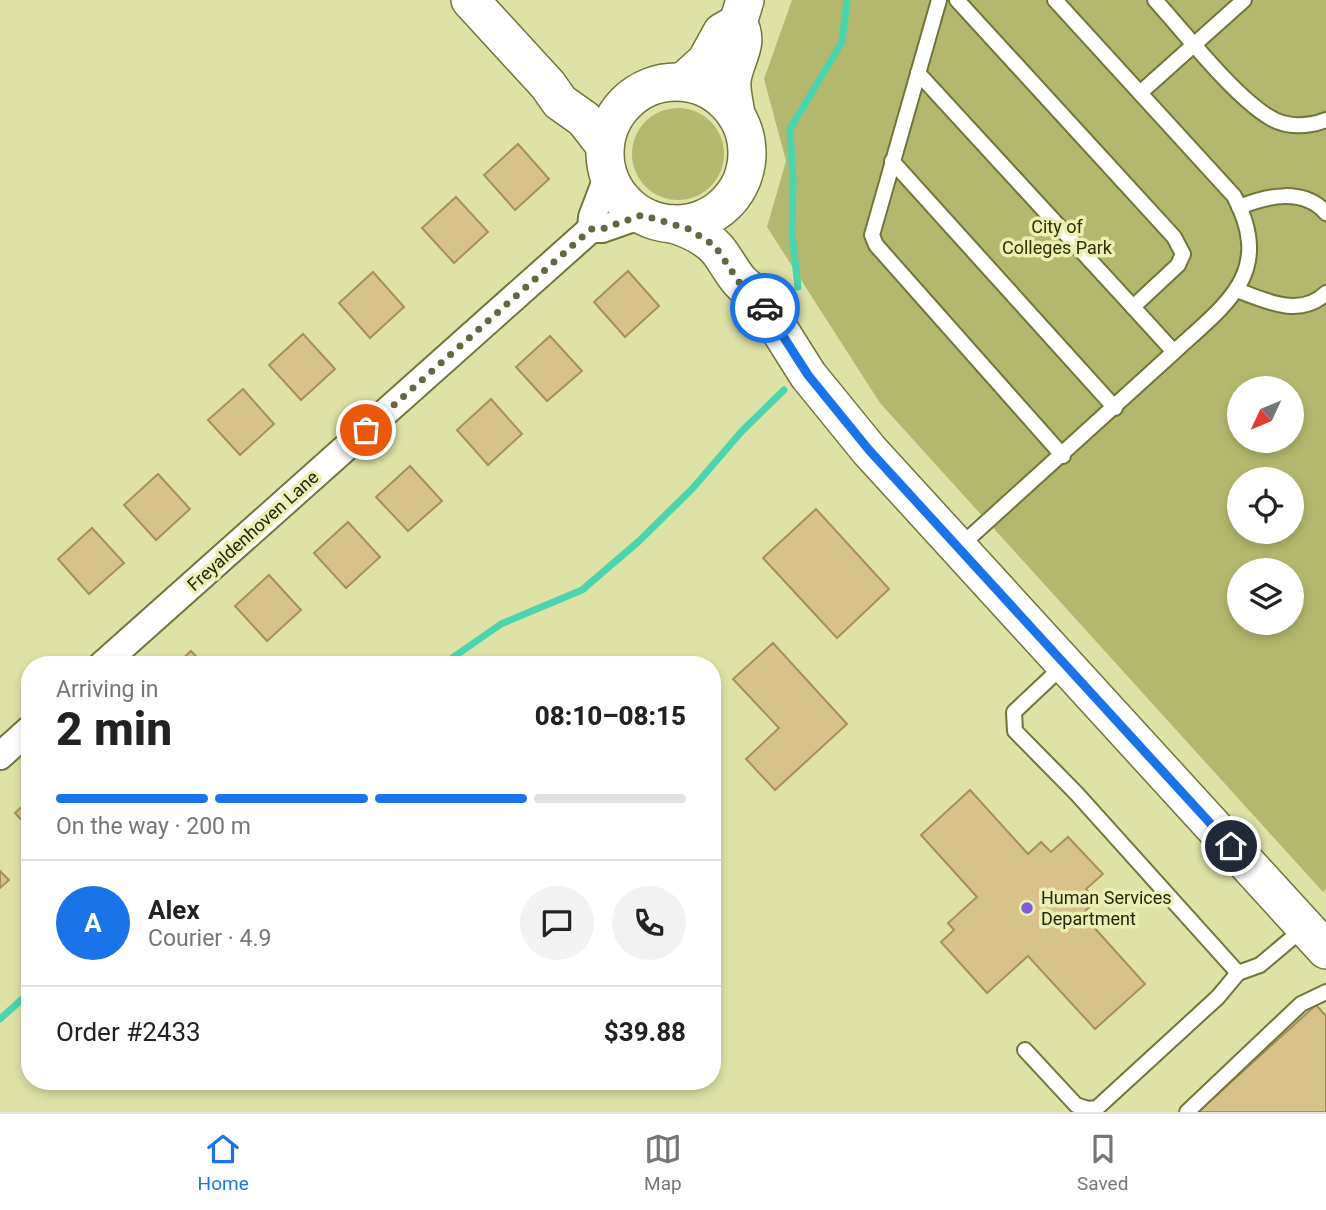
<!DOCTYPE html>
<html lang="en">
<head>
<meta charset="utf-8">
<style>
  body { margin:0; font-family:Roboto,sans-serif; background:#f2f2f2; color:#222; height:100vh; display:flex; flex-direction:column; font-size:26px; white-space:nowrap }
  * { box-sizing:border-box; margin:0 }
  p { font-size:23px; color:#767676 }
  .icon { flex:none; width:38px; height:38px; fill:none; stroke:currentColor; stroke-width:2; stroke-linecap:round; stroke-linejoin:round }
  .map { position:relative; flex:1; overflow:hidden }
  .details { position:absolute; left:21px; top:656px; width:700px; height:434px; display:flex; flex-direction:column; background:#fff; border-radius:28px; box-shadow:0 4px 10px #0003 }
  .details>* { flex:none }
  .needle { width:46px; rotate:226deg }
  .tools { position:absolute; left:1227px; top:376px; display:grid; gap:14px }
  .tools a { display:grid; place-items:center; width:77px; height:77px; border-radius:50%; background:#fff; box-shadow:0 4px 10px #0003; font-size:35px }
  .pin { position:absolute; display:grid; place-items:center; width:60px; height:60px; color:#fff; margin:-30px; border:4px solid #fff; border-radius:50%; box-shadow:0 2px 7px #0007 }
  .courier { position:absolute; display:grid; place-items:center; width:70px; height:70px; margin:-35px; border:5px solid #1a73e8; border-radius:50%; background:#fff; color:#222; box-shadow:0 2px 9px #0007 }
  .summary em { font-style:normal; font-weight:800 }
  .summary div { display:flex; flex-direction:column-reverse }
  .summary { display:flex; align-items:center; justify-content:space-between; height:119px; padding:0 35px }
  h1 { font-size:46px; font-weight:800; line-height:52px }
  .bar { display:grid; grid-template-columns:repeat(4,1fr); gap:10px 7px; align-content:center; height:84px; padding:0 35px }
  .bar i { height:9px; border-radius:5px; background:#e0e0e0 }
  .bar .active { background:#1a73e8 }
  .bar p { grid-column:span 4 }
  .line { display:flex; align-items:center; gap:18px; padding:0 35px; border-top:2px solid #e0e0e0 }
  .line div { flex:1 }
  .round { display:grid; place-items:center; flex:none; width:74px; height:74px; border-radius:37px; background:#f2f2f2 }
  .menu { display:flex; justify-content:space-around; align-items:center; height:98px; border-top:2px solid #e0e0e0; background:#fff; font-size:19px; color:#767676 }
  .menu a { display:grid; justify-items:center; gap:4px }
  .menu .active { color:#1a73e8 }
  .map>svg:first-child { display:block }
  .green { fill:#b4b86e; fill-rule:evenodd }
  .lines { fill:none; stroke-linecap:round; stroke-linejoin:round }
  .stream { stroke:#4ad5af; stroke-width:7 }
  .building { fill:#d7c389; stroke:#a49159; stroke-width:2 }
  .lane-casing { stroke:#71743b; stroke-width:18 }
  .street-casing { stroke:#71743b; stroke-width:30 }
  .secondary-casing { stroke:#71743b; stroke-width:40 }
  .lane { stroke:#fff; stroke-width:14 }
  .street { stroke:#fff; stroke-width:26 }
  .secondary { stroke:#fff; stroke-width:37 }
  .done { stroke:#656743; stroke-width:7; stroke-dasharray:0 12.6 }
  .route { stroke:#1a73e8; stroke-width:9 }
  .poi-dot { fill:#7f60db; stroke:#ebefb2; stroke-width:2.5 }
  .labels { text-anchor:middle; stroke-width:7; stroke-linejoin:round; paint-order:stroke }
  .park-label { font-size:18px; fill:#303102; stroke:#ebefb2 }
  .street-label { font-size:18px; fill:#24250d; stroke:#ebefb2 }
  .poi-label { font-size:18px; fill:#24250d; stroke:#ebefb2; text-anchor:start }
</style>
</head>
<body>
<div class="map">
<svg width="1326" height="1112" viewBox="0 0 1326 1112">
  <rect width="100%" height="100%" fill="#dee2a6"/>
  <g class="green">
    <path d="M 792,0 L 1326,0 L 1326,889 L 1323,892 L 880,403 L 767,227 L 786,161 L 764,79 ZM 1239,388 L 1292,388 L 1292,441 L 1239,441 ZM 1239,480 L 1292,480 L 1292,532 L 1239,532 ZM 1239,570 L 1292,570 L 1292,623 L 1239,623 Z"/>
    <circle cx="678" cy="154" r="46"/>
  </g>
  <g class="lines">
    <g class="stream">
      <path d="M 798,287 L 792,234 L 793,180 L 790,129 L 842,42 L 847,0"/>
      <path d="M 442,665 L 501,624 L 582,590 L 638,542 L 692,489 L 742,431 L 784,390"/>
      <path d="M 0,1019 L 30,992"/>
    </g>
  </g>
  <g class="building">
    <path d="M 518,144 L 549,179 L 515,210 L 484,175 Z"/>
    <path d="M 456,197 L 488,232 L 454,263 L 422,228 Z"/>
    <path d="M 628,271 L 659,306 L 625,337 L 594,302 Z"/>
    <path d="M 373,272 L 404,307 L 370,338 L 339,303 Z"/>
    <path d="M 303,334 L 335,369 L 301,400 L 269,365 Z"/>
    <path d="M 550,336 L 582,371 L 547,401 L 516,367 Z"/>
    <path d="M 243,389 L 274,424 L 240,455 L 208,420 Z"/>
    <path d="M 491,399 L 522,434 L 488,465 L 457,430 Z"/>
    <path d="M 410,466 L 442,501 L 408,531 L 376,497 Z"/>
    <path d="M 158,474 L 190,509 L 156,540 L 124,505 Z"/>
    <path d="M 816,509 L 889,589 L 837,638 L 763,558 Z"/>
    <path d="M 348,522 L 380,557 L 346,588 L 314,553 Z"/>
    <path d="M 92,528 L 124,563 L 89,594 L 58,559 Z"/>
    <path d="M 269,575 L 301,610 L 267,641 L 235,606 Z"/>
    <path d="M 773,643 L 847,724 L 775,790 L 746,759 L 779,728 L 733,679 Z"/>
    <path d="M 191,651 L 204,665 L 176,665 Z"/>
    <path d="M 970,790 L 1028,854 L 1041,842 L 1051,852 L 1068,837 L 1103,874 L 1086,889 L 1096,901 L 1082,914 L 1145,984 L 1095,1029 L 1028,956 L 987,993 L 941,942 L 954,930 L 948,923 L 977,897 L 921,835 Z"/>
    <path d="M 30,799 L 30,829 L 15,813 Z"/>
    <path d="M 0,871 L 9,880 L 0,888 Z"/>
    <path d="M 1316,1005 L 1326,1016 L 1326,1112 L 1198,1112 Z"/>
  </g>
  <g class="lines">
    <defs>
      <g id="lane">
        <path d="M 939,0 L 872,235 L 876,245 L 1063,456"/>
        <path d="M 957,0 L 1174,237 L 1183,254 L 1178,265 L 1133,307 L 1174,352 L 958,548"/>
        <path d="M 1055,0 L 1234,196 C 1275,273 1226,304 1174,352"/>
        <path d="M 1155,0 C 1185,33 1233,95 1269,117 C 1286,128 1308,127 1326,120"/>
        <path d="M 918,73 L 1133,307"/>
        <path d="M 1140,93 L 1244,0"/>
        <path d="M 892,161 L 1115,408"/>
        <path d="M 1239,207 C 1267,196 1303,187 1326,213"/>
        <path d="M 1237,290 C 1265,301 1301,318 1326,293"/>
        <path d="M 1064,665 L 1014,712 L 1015,731 L 1077,794 L 1238,973 L 1260,965 L 1304,928"/>
        <path d="M 1025,1050 L 1076,1105 L 1088,1109 L 1097,1108 L 1218,997 L 1238,973"/>
        <path d="M 1187,1112 L 1301,1004 L 1326,992"/>
      </g>
      <g id="street">
        <path d="M 591,229 L 592,217 L 608,175"/>
        <path d="M 102,665 L 591,229 L 602,229 L 642,215"/>
        <path d="M 0,756 L 30,729"/>
      </g>
      <g id="secondary">
        <path d="M 470,0 L 548,85 L 560,102 L 584,119 L 605,146"/>
        <path d="M 683,82 L 706,61 L 722,32 L 738,23"/>
        <circle cx="676" cy="153" r="71"/>
        <path d="M 736,115 C 735,105 731,92 732,81 C 734,59 751,44 738,23 L 745,0"/>
        <path d="M 673,224 C 689,229 705,236 717,249 C 731,266 736,285 757,294 L 808,375 L 869,450 L 1326,950"/>
      </g>
    </defs>
    <use href="#lane" class="lane-casing"/>
    <use href="#street" class="street-casing"/>
    <use href="#secondary" class="secondary-casing"/>
    <use href="#lane" class="lane"/>
    <use href="#street" class="street"/>
    <use href="#secondary" class="secondary"/>
  </g>
  <g class="lines">
    <path class="done" d="M 366,430 L 591,229 L 602,229 L 642,215 L 689,229 L 715,246 L 743,288 L 757,294 L 765,308"/>
    <path class="route" d="M 765,308 L 808,375 L 869,450 L 1231,846"/>
  </g>
  <circle class="poi-dot" cx="1027" cy="908" r="7"/>
  <g class="labels">
    <g class="park-label">
      <text x="1057" y="233">City of<tspan x="1057" dy="21">Colleges Park</tspan></text>
    </g>
    <g class="street-label">
      <text transform="translate(253 531) rotate(-42)" y="6">Freyaldenhoven Lane</text>
    </g>
    <g class="poi-label">
      <text x="1041" y="904">Human Services<tspan x="1041" dy="21">Department</tspan></text>
    </g>
  </g>
</svg>
<div class="tools">
<a><svg class="needle" viewBox="-14 -14 28 28"><path d="M0-13l5 13h-10z" fill="#e53935"/><path d="M0 13l5-13h-10z" fill="#767676"/></svg></a>
<a><svg class="icon" aria-label="locate" viewBox="0 0 24 24"><circle cx="12" cy="12" r="6"/><path d="M12 2v4M12 18v4M2 12h4M18 12h4"/></svg></a>
<a><svg class="icon" aria-label="layers" viewBox="0 0 24 24"><path d="M12 4l9 5-9 5-9-5zM3 14l9 5 9-5"/></svg></a>
</div>
<div class="pin" style="left:366px;top:430px;background:#ea580c"><svg class="icon" aria-label="bag" viewBox="0 0 24 24"><path d="M5 8h14l-1 12H6zM9 8a3 3 0 0 1 6 0"/></svg></div>
<div class="pin" style="left:1231px;top:846px;background:#1f2937"><svg class="icon" aria-label="home" viewBox="0 0 24 24"><path d="M3 11l9-7 9 7M6 9v11h12V9"/></svg></div>
<div class="courier" style="left:765px;top:308px"><svg class="icon" aria-label="car" viewBox="0 0 24 24"><path d="M5 17H2v-5l4-1 3-4h7l3 4 3 1v5h-3M9 17h6M6 11h13"/><circle cx="7" cy="17" r="2"/><circle cx="17" cy="17" r="2"/></svg></div>
<section class="details">
<div class="summary"><div><h1>2 min</h1><p>Arriving in</p></div><em>08:10–08:15</em></div>
<div class="bar"><i class="active"></i><i class="active"></i><i class="active"></i><i></i><p>On the way · 200 m</p></div>
<div class="line" style="height:126px"><b class="round" style="background:#1a73e8;color:#fff">A</b><div><b>Alex</b><p>Courier · 4.9</p></div><a class="round"><svg class="icon" aria-label="chat" viewBox="0 0 24 24"><path d="M4 5h16v11H9l-5 4z"/></svg></a><a class="round"><svg class="icon" aria-label="phone" viewBox="0 0 24 24"><path d="M5 4h4l2 5-3 2q2 4 5 5l2-3 5 2v4C11 20 4 13 5 4z"/></svg></a></div>
<div class="line" style="height:91px"><div>Order #2433</div><b>$39.88</b></div>
</section>
</div>
<nav class="menu">
<a class="active"><svg class="icon" aria-label="home" viewBox="0 0 24 24"><path d="M3 11l9-7 9 7M6 9v11h12V9"/></svg>Home</a>
<a><svg class="icon" aria-label="map" viewBox="0 0 24 24"><path d="M3 6l6-2 6 2 6-2v14l-6 2-6-2-6 2zM9 4v14M15 6v14"/></svg>Map</a>
<a><svg class="icon" aria-label="saved" viewBox="0 0 24 24"><path d="M7 4h10v16l-5-4-5 4z"/></svg>Saved</a>
</nav>
</body>
</html>
